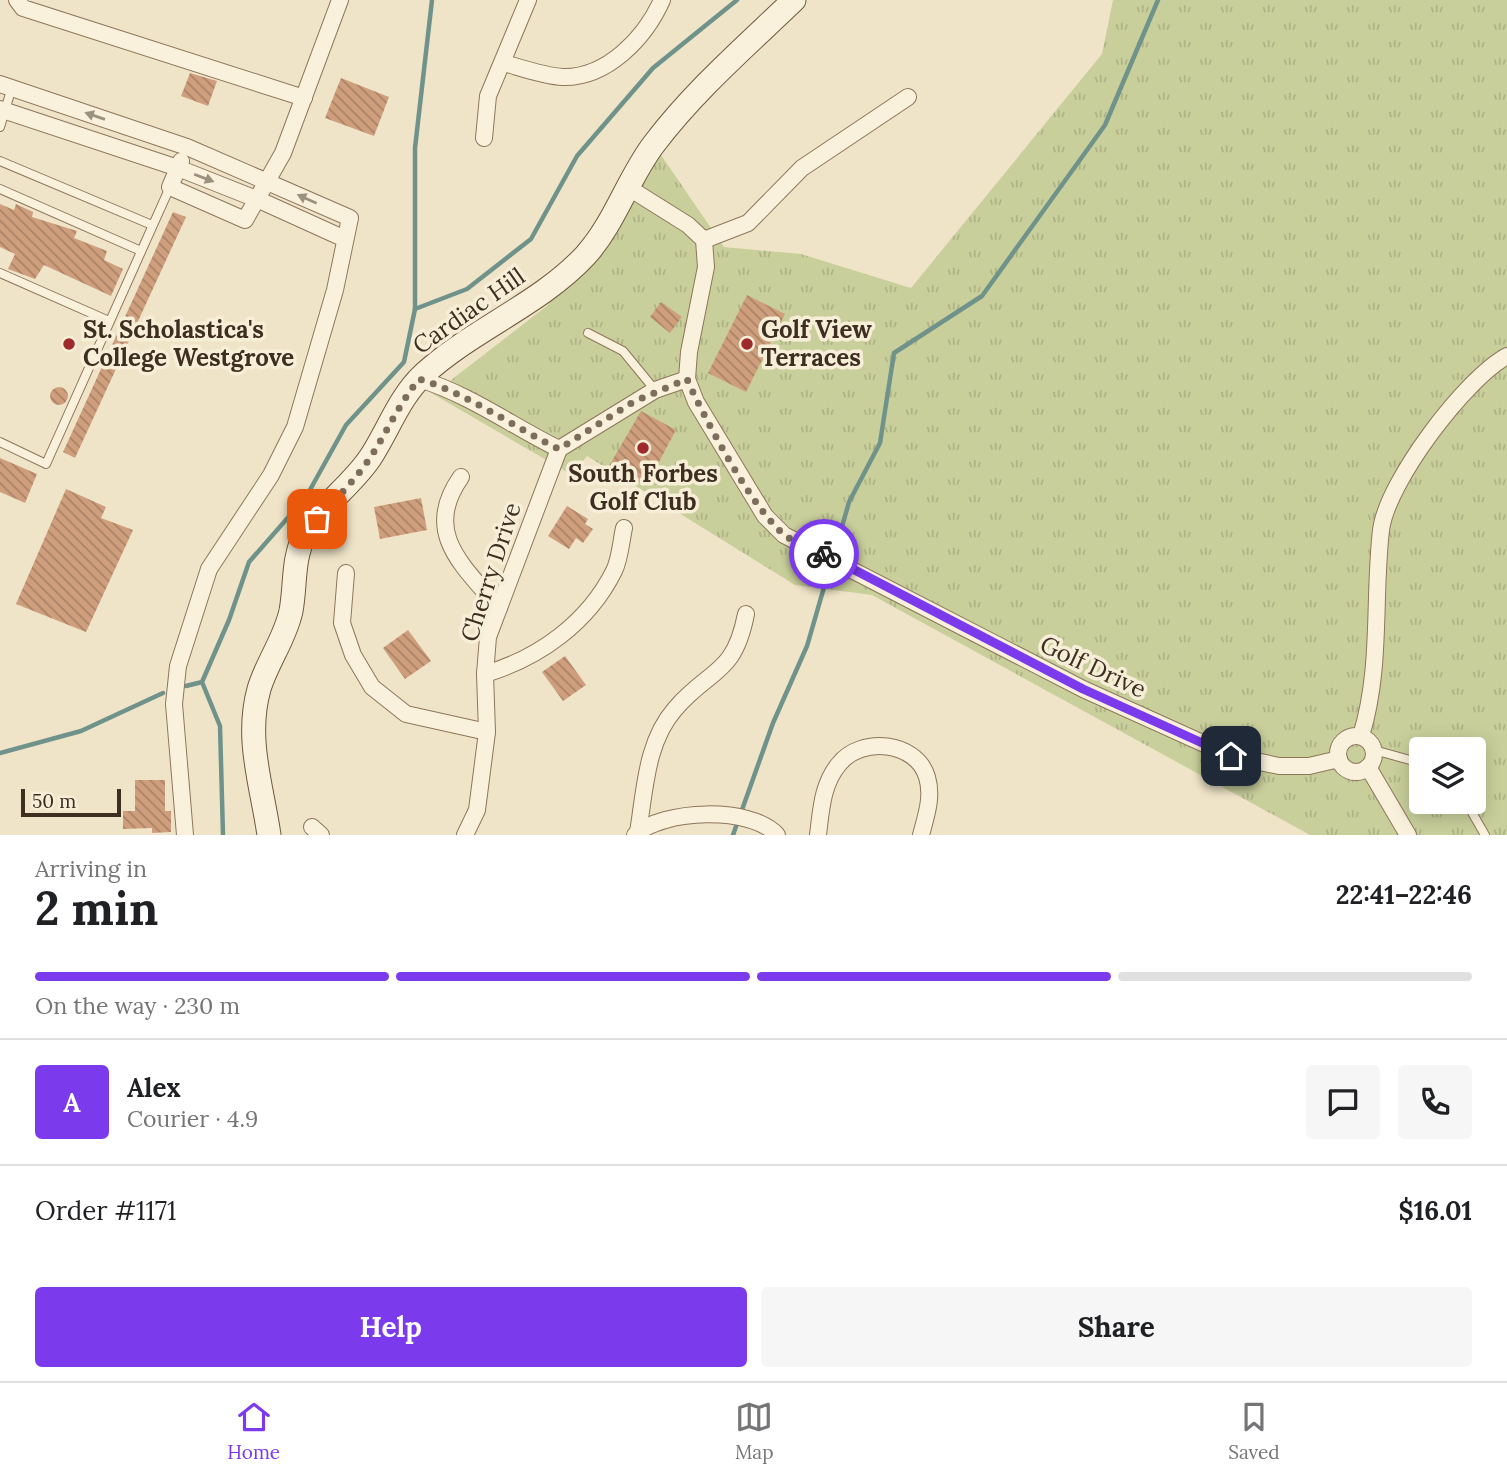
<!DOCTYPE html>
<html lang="en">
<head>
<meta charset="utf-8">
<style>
  body { margin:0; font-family:Lora,serif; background:#f6f6f6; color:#202124; height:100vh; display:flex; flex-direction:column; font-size:26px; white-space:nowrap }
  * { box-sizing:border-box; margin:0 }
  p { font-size:23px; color:#757577 }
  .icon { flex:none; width:38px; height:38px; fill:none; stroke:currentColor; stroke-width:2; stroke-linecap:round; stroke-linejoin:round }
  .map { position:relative; height:835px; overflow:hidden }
  .panel { display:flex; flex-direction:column; background:#fff; flex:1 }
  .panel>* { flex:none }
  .tools { position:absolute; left:1409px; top:737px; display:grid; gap:14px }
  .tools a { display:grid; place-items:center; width:77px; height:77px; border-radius:7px; background:#fff; box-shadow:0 4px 18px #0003; font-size:35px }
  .scale { position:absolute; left:21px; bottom:18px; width:100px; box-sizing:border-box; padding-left:7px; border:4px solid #3d2e20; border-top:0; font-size:19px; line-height:24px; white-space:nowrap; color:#3d2e20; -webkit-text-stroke:5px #f7eed8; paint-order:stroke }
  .pin { position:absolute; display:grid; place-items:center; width:60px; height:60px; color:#fff; margin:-30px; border-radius:14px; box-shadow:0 4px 10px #0006 }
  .courier { position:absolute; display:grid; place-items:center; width:70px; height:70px; margin:-35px; border:5px solid #7c3aed; border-radius:50%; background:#fff; color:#222; box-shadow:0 2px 9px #0007 }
  .head em { font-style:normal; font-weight:700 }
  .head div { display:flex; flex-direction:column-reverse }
  .head { display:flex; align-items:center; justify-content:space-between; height:119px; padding:0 35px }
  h1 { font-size:46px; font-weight:700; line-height:52px }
  .bar { display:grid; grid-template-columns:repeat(4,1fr); gap:10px 7px; align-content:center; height:84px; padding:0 35px }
  .bar i { height:9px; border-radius:5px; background:#e0e0e0 }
  .bar .on { background:#7c3aed }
  .bar p { grid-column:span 4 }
  .line { display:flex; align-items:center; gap:18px; padding:0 35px; border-top:2px solid #e0e0e0 }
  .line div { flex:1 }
  .round { display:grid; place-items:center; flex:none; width:74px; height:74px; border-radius:7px; background:#f6f6f6 }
  .action { display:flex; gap:14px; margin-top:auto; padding:14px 35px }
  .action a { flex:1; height:80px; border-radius:7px; background:#7c3aed; color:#fff; font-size:28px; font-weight:700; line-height:80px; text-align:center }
  .action a+a { background:#f6f6f6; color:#202124 }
  .tabs { display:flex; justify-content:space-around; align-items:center; height:98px; border-top:2px solid #e0e0e0; background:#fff; font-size:19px; color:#757577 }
  .tabs a { display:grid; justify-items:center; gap:4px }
  .tabs .on { color:#7c3aed }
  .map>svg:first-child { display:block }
  .grass { fill:url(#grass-tufts); fill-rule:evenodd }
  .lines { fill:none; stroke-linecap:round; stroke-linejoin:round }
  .stream { stroke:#6f938a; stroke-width:4.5 }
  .building { fill:url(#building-back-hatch) }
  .lane-casing { stroke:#8d765c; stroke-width:10 }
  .street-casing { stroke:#8d765c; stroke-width:18 }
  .secondary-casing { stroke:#6f573f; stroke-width:25 }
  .lane { stroke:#faf1dc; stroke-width:8 }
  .street { stroke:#faf1dc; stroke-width:16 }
  .secondary { stroke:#faf1dc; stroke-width:23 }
  .oneway { fill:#9c907e }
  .done { stroke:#7c6e5b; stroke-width:7; stroke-dasharray:0 12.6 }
  .route { stroke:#7c3aed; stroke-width:9 }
  .poi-dot { fill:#9e2a2b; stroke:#f7eed8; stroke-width:2.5 }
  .labels { text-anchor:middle; stroke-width:7; stroke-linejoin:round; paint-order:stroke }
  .street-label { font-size:24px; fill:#3d2e20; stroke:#f7eed8 }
  .poi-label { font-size:24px; font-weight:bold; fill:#3d2e20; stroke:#f7eed8; text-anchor:start }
</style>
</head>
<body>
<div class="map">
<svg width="1507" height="835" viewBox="0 0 1507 835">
  <defs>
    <pattern id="grass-tufts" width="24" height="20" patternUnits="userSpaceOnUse" patternTransform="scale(1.75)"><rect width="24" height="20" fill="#c9cf9b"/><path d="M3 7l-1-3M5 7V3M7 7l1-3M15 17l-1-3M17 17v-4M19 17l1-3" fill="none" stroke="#aeb285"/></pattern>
    <pattern id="building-back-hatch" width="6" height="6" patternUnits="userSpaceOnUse" patternTransform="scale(1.75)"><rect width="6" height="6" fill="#cf9f7d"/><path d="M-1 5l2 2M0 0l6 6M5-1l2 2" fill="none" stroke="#a98266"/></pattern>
  </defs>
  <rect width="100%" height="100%" fill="#f0e4c8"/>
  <path class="grass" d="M 1113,0 L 1507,0 L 1507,835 L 1310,835 L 872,595 L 795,585 L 587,456 L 572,475 L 433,394 L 548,305 L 625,217 L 659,152 L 724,247 L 801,254 L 911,288 L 1102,54 ZM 1421,749 L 1474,749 L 1474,802 L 1421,802 Z"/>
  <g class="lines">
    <g class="stream">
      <path d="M 415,309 L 467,289 L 531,239 L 577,156 L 653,68 L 737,0"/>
      <path d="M 834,555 L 849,502 L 880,443 L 894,353 L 982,296 L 1105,125 L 1158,0"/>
      <path d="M 186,686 L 202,682"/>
      <path d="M 0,753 L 81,731 L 163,693"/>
      <path d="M 223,835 L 220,726 L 202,682 L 229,620 L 249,562 L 306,497 L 346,425 L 404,362 L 415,309 L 415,148 L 432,0"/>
      <path d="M 733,835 L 773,723 L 807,646 L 831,563"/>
    </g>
  </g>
  <g class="building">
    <path d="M 190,73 L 217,81 L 208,106 L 181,96 Z"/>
    <path d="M 341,78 L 389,97 L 374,136 L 325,118 Z"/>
    <path d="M 0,204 L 14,210 L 16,204 L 33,212 L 32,217 L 77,231 L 74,238 L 107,251 L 104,260 L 123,269 L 111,296 L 44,265 L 35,279 L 8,269 L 15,254 L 0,247 Z"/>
    <path d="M 173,212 L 186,217 L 75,458 L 63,452 Z"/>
    <path d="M 747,295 L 785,314 L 746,392 L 708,373 Z"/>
    <path d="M 661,302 L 682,317 L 670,333 L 650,317 Z"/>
    <circle cx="59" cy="396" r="9"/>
    <path d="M 641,411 L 676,430 L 646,486 L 609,466 Z"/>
    <path d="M 0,458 L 37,474 L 25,503 L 0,492 Z"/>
    <path d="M 66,489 L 106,507 L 101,518 L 133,530 L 86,632 L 16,604 Z"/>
    <path d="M 421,498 L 427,530 L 380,539 L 374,507 Z"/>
    <path d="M 567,506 L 588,519 L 585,524 L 593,529 L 583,543 L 576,538 L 569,549 L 548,536 Z"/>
    <path d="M 408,630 L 431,661 L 405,679 L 383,648 Z"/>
    <path d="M 565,656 L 586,685 L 563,701 L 542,672 Z"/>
    <path d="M 135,780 L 165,780 L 165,811 L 171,811 L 171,832 L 152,833 L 152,828 L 123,829 L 123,811 L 135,811 Z"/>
  </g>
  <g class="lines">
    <defs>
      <g id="lane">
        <path d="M 0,127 L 12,87"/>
        <path d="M 0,161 L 152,225"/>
        <path d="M 0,189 L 141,251"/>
        <path d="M 0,273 L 109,321"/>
        <path d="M 588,333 L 623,351 L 655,390"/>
        <path d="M 0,442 L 46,464 L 170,187"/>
        <path d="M 1374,750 L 1421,763"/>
        <path d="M 1466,802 L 1485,835"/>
      </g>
      <g id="street">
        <path d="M 17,0 L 23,8 L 304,98"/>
        <path d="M 504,63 C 522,68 544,76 563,77 C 607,78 645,38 662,0"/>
        <path d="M 0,84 L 187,147 L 350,218 L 335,290 L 295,427 L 271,475 L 209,569 L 178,666 L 174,704 L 185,835"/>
        <path d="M 0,109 L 178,168 L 259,200 L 345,239"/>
        <path d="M 484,138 L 488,96 L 528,0"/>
        <path d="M 181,161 L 170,187 L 245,220 L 283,153 L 340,0"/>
        <path d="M 629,188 L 688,225 L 704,240 L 706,267 L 689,352 L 687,379 L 696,402 L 765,516 L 784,535 L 1083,689 L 1231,756 L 1279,766 L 1309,766 L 1339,759"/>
        <path d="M 704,240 L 748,223 L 802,168 L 908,97"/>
        <path d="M 419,379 C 469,394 512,426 559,449 L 655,390 L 687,379"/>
        <path d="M 461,477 C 422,532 462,565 499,608"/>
        <path d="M 346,573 L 342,623 L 353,655 L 372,687 L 406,714 L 487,732"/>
        <path d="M 485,674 C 539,658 588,623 614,571 C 620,559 621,542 624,528"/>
        <path d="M 1361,736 C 1382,668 1373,599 1381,530 C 1387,482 1465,379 1507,356"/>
        <circle cx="1356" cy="754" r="18"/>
        <path d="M 1368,767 L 1408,835"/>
        <path d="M 312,827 L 321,835"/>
        <path d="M 638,832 C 645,790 646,742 675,709 C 710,668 734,676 746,614"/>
        <path d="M 465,835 L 477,810 L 487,732 L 485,674 L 488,637 L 559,449"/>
        <path d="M 635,835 C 663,809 751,806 777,835"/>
        <path d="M 818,835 C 821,811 822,784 839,764 C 861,736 916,741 927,777 C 933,797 926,816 921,835"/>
      </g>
      <path id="secondary" d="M 269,835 C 262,786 245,739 259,689 C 267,662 285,639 291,611 C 296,584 292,560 305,534 C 319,508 352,485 370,458 C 388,431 399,397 424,374 C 473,329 539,305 585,256 C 615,223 628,178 654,144 C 694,91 746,46 794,0"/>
    </defs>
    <use href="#lane" class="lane-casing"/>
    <use href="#street" class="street-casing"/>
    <use href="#secondary" class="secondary-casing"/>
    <use href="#lane" class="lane"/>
    <use href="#street" class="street"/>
    <use href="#secondary" class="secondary"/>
  </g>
  <defs><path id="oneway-solid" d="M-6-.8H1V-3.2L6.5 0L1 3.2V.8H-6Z" transform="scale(1.75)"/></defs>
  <g class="oneway">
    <use href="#oneway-solid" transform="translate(95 116) rotate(-161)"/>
    <use href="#oneway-solid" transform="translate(204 178) rotate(21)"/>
    <use href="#oneway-solid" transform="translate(307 199) rotate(-156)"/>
  </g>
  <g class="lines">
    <path class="done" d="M 317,519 C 336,499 355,480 370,458 C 387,432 399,404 419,379 C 468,394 512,426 559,449 L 633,402 L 687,379 C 703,416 754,512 785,535 C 796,544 810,549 824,554"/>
    <path class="route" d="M 824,554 L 1083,689 L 1231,756"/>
  </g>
  <g class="poi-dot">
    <circle cx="69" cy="344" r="7"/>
    <circle cx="747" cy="344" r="7"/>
    <circle cx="643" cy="448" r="7"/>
  </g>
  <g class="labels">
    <g class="street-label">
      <text transform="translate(469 311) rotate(-35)" y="8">Cardiac Hill</text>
      <text transform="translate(491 572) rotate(-72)" y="8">Cherry Drive</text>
      <text transform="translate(1093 667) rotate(25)" y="8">Golf Drive</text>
    </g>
    <g class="poi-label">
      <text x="83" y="338">St. Scholastica's<tspan x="83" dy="28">College Westgrove</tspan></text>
      <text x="761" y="338">Golf View<tspan x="761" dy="28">Terraces</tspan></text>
      <text x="643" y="482" text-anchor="middle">South Forbes<tspan x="643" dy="28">Golf Club</tspan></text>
    </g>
  </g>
</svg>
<div class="tools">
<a><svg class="icon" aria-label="layers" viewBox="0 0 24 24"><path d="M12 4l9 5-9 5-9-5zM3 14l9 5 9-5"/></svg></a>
</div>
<div class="scale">50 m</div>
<div class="pin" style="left:317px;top:519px;background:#ea580c"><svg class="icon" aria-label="bag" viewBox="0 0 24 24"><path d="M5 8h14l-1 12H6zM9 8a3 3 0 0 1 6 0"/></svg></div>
<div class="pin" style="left:1231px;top:756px;background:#1f2937"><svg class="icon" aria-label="home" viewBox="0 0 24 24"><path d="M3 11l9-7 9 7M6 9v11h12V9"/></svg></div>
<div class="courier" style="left:824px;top:554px"><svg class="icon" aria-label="bike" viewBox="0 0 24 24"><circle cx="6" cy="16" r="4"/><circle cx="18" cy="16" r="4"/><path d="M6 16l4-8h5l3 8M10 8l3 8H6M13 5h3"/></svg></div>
</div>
<section class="panel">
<div class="head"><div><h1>2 min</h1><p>Arriving in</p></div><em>22:41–22:46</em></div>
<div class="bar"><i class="on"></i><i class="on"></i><i class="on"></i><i></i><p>On the way · 230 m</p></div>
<div class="line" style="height:126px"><b class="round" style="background:#7c3aed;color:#fff">A</b><div><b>Alex</b><p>Courier · 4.9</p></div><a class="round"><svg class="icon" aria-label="chat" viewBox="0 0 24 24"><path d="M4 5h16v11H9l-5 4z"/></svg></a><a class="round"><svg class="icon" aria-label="phone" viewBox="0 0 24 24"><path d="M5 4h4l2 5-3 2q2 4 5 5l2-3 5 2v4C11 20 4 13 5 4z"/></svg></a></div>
<div class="line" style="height:91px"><div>Order #1171</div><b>$16.01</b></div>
<div class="action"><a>Help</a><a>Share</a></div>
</section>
<nav class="tabs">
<a class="on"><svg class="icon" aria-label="home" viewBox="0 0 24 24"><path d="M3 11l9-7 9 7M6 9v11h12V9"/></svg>Home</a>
<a><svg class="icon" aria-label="map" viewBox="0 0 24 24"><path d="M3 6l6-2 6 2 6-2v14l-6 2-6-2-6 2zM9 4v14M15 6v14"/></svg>Map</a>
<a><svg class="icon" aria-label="saved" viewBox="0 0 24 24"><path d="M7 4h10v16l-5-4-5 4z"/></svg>Saved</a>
</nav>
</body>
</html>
